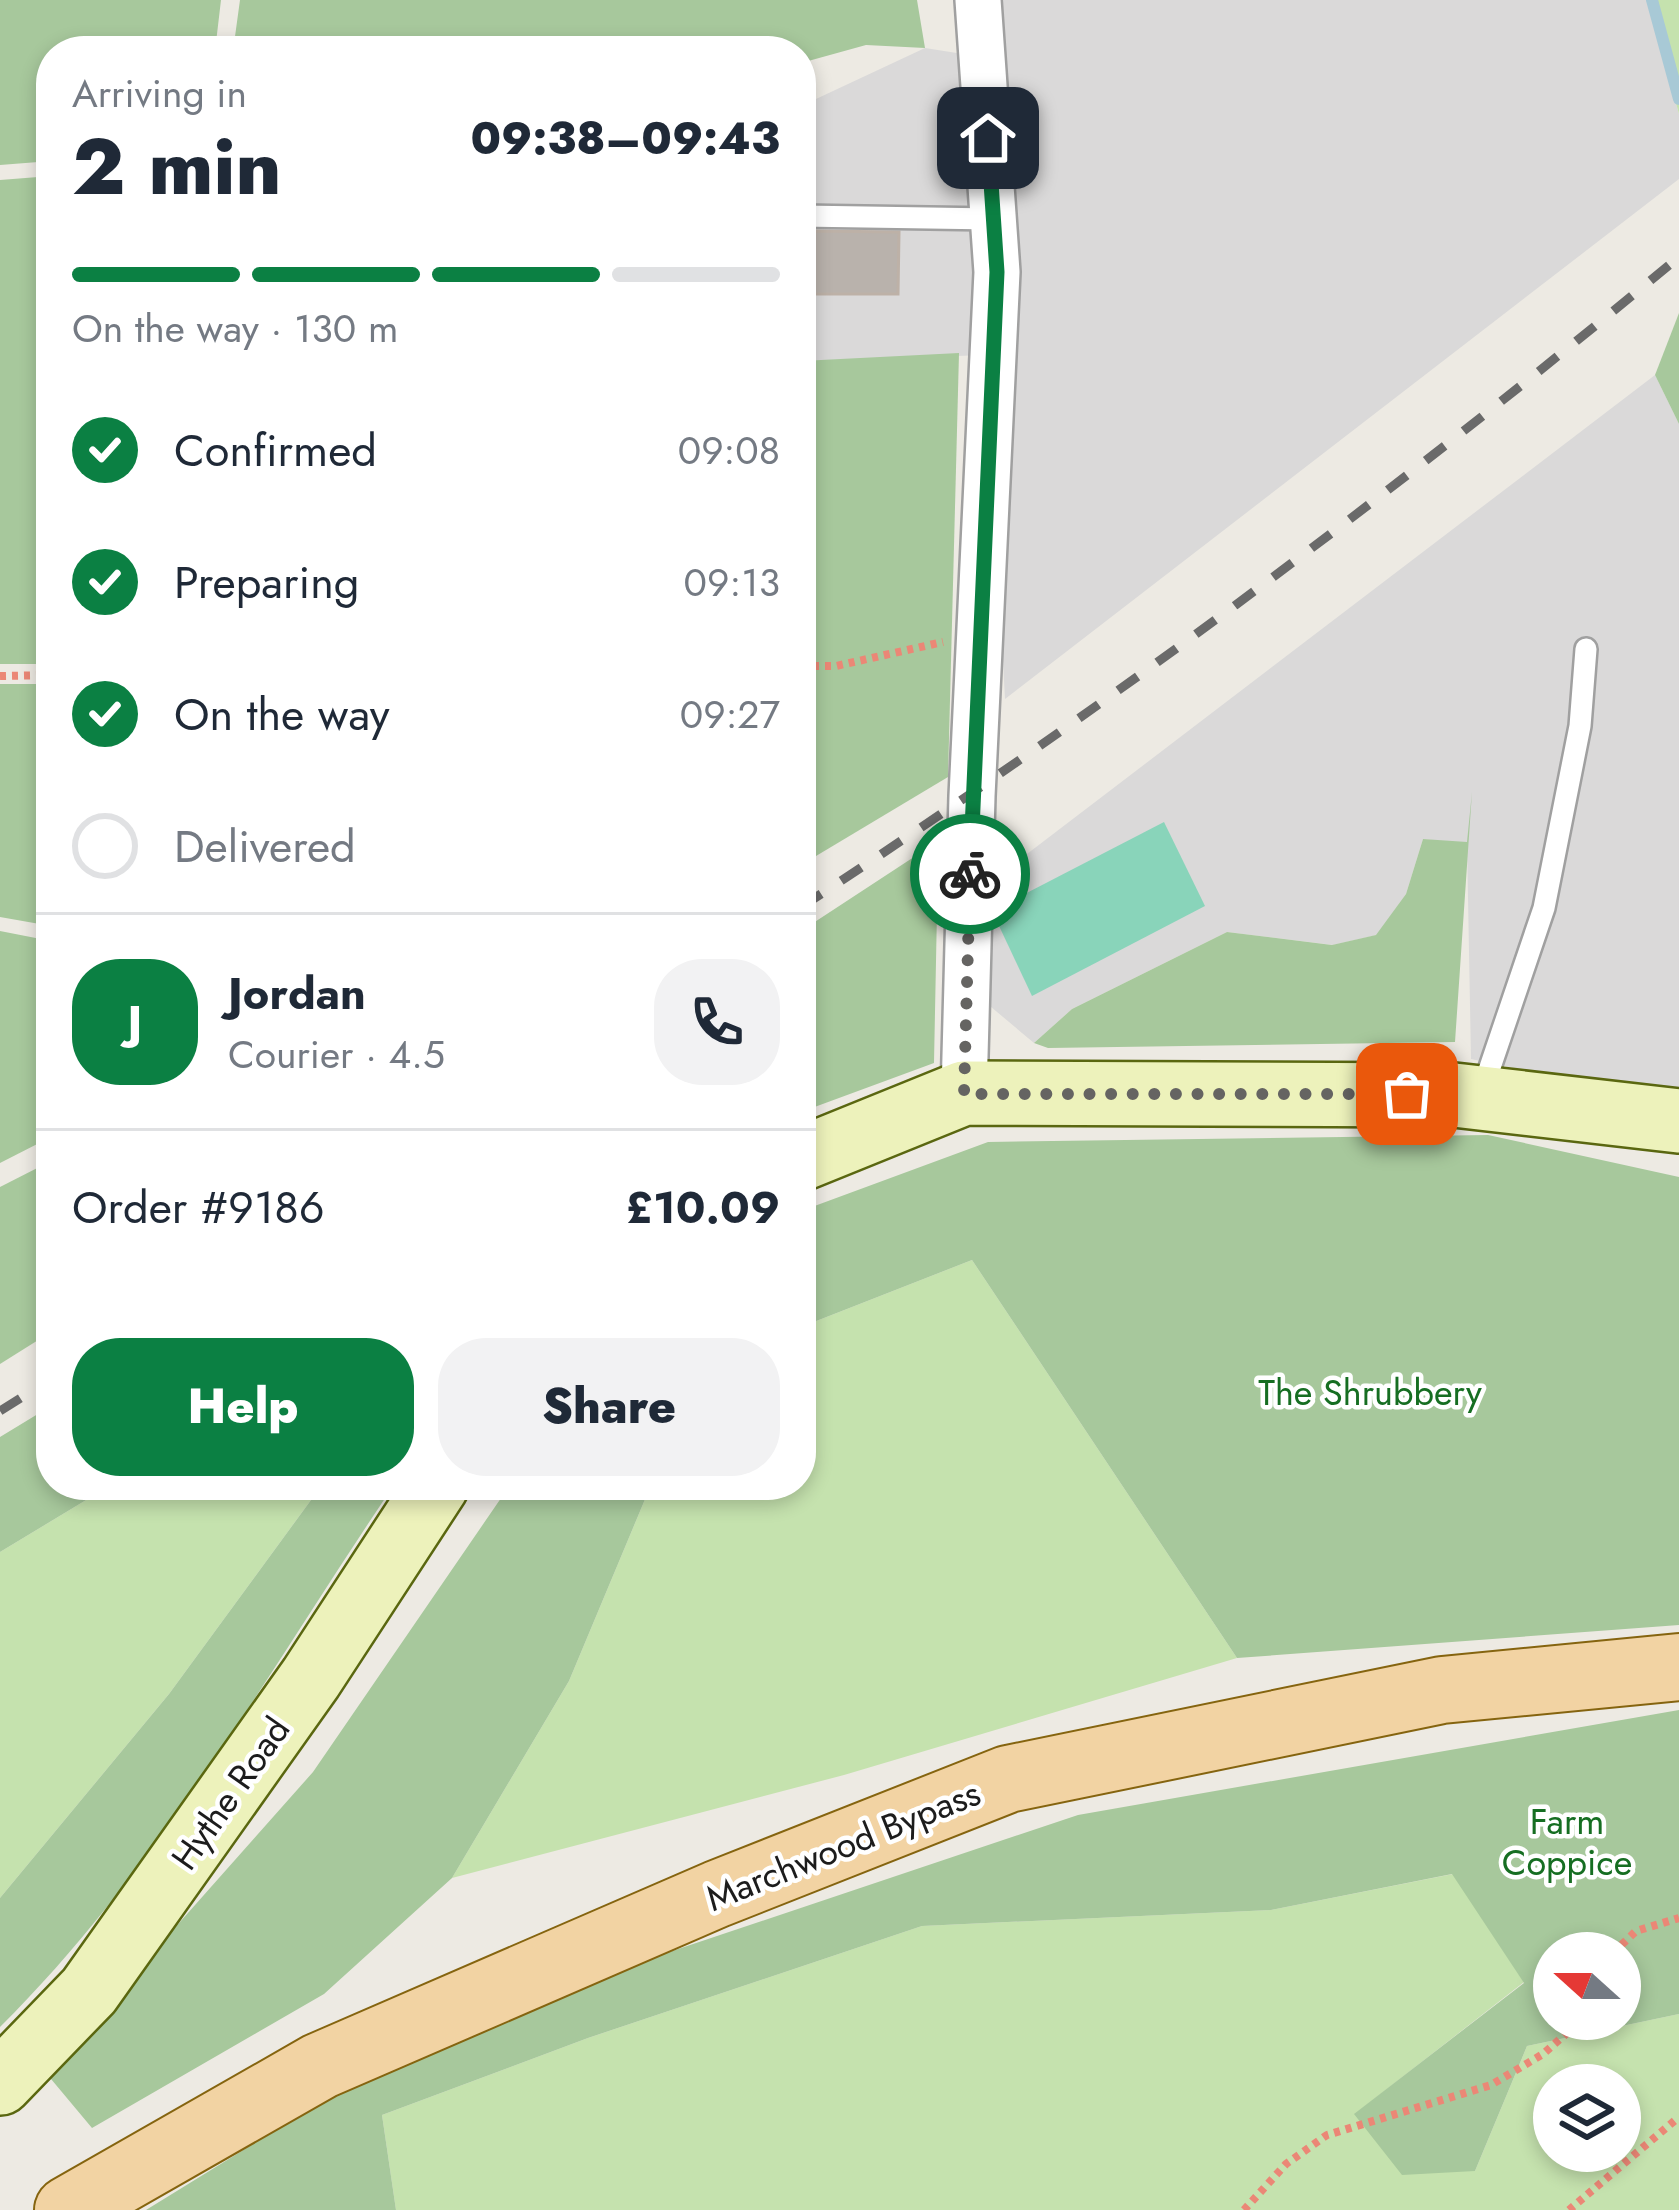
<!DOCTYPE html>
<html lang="en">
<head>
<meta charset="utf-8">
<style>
  body { margin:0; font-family:Jost,sans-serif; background:#f2f2f3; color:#1f2937; height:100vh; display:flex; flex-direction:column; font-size:45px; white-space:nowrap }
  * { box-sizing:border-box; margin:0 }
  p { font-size:39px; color:#747a83 }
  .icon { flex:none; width:66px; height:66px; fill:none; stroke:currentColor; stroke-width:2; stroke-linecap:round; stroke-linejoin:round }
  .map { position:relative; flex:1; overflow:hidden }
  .panel { position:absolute; left:36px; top:36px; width:780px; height:1464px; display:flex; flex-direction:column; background:#fff; border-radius:48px; box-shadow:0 6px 18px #0003 }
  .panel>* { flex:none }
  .needle { width:78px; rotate:291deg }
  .buttons { position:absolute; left:1533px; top:1932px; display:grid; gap:24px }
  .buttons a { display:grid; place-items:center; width:108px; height:108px; border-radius:50%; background:#fff; box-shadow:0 6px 18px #0003; font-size:60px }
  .pin { position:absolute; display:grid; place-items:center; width:102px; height:102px; color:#fff; margin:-51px; border-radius:24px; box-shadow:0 6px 18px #0006 }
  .courier { position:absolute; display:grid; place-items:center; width:120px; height:120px; margin:-60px; border:9px solid #0b8043; border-radius:50%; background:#fff; color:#222; box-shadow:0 3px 15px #0007 }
  .summary em { font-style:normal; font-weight:800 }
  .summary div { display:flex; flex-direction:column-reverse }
  .summary { display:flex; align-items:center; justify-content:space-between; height:204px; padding:0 36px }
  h1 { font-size:78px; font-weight:800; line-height:90px }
  .bar { display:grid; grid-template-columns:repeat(4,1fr); gap:18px 12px; align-content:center; height:144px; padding:0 36px }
  .bar i { height:15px; border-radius:9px; background:#e0e1e3 }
  .bar .on { background:#0b8043 }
  .bar p { grid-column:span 4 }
  .line { display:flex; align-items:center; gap:30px; padding:0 36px; border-top:3px solid #e0e1e3 }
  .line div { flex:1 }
  .round { display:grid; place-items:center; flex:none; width:126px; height:126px; border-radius:48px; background:#f2f2f3 }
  ol { padding:0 36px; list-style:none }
  li { display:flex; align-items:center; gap:36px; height:132px }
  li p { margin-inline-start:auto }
  li .icon { padding:12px; border-radius:50%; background:#0b8043; color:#fff; stroke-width:4 }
  li:last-child { color:#747a83 }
  li i { width:66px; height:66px; border:6px solid #e0e1e3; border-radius:50% }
  .primary-button { display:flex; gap:24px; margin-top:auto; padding:24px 36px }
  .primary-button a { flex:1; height:138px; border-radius:48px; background:#0b8043; color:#fff; font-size:48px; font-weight:800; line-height:138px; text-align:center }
  .primary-button a+a { background:#f2f2f3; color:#1f2937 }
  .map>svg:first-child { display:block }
  .residential { fill:#dad9d9 }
  .grass { fill:#c5e2ae; fill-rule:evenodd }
  .forest { fill:#a7c89c; fill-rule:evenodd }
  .pitch { fill:#89d4ba }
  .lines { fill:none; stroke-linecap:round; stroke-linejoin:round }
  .stream { stroke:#a8c9d6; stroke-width:12 }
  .building { fill:#b9b2ac; stroke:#bdb1a7; stroke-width:3 }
  .lane-casing { stroke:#a0a0a0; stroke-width:26 }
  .street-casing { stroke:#a0a0a0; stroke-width:50 }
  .secondary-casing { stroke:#5a6710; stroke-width:68 }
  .primary-casing { stroke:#85640f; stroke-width:70 }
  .path { stroke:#eb8776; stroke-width:8; stroke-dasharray:6 6; stroke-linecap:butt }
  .lane { stroke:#fff; stroke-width:21 }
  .street { stroke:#fff; stroke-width:45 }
  .secondary { stroke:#edf2bb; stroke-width:63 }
  .primary { stroke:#f2d3a3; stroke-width:66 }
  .rail { stroke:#6a6a6a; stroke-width:9; stroke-dasharray:24 24; stroke-linecap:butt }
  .done { stroke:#656462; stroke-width:12; stroke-dasharray:0 21.6 }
  .route { stroke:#0b8043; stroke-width:15 }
  .labels { text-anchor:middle; stroke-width:9; stroke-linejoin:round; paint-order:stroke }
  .park-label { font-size:36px; fill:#166e22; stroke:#fff }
  .street-label { font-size:36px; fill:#1c1c1c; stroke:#fff }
</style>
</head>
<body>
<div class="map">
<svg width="1679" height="2210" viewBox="0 0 1679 2210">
  <rect width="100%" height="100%" fill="#edeae3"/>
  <g class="residential">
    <path d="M 978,0 L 1647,0 L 1679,114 L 1679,179 L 1005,699 L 987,355 L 801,361 L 801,106 L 925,48 L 982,57 Z"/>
    <path d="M 1655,375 L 1679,424 L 1679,1103 L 1471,1059 L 1467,844 L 1423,839 L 1406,894 L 1377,935 L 1333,945 L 1227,932 L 1072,1009 L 1034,1043 L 978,996 L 989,865 L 1023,857 Z"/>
  </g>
  <g class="grass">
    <path d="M 1647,0 L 1679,0 L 1679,114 Z"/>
    <path d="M 972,1260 L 1237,1658 L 844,1775 L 452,1878 L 569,1681 L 651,1485 L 801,1485 L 801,1327 Z"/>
    <path d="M 111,1485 L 322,1485 L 169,1694 L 0,1898 L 0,1552 Z"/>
    <path d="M 1453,1874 L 1524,1982 L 1355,2114 L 1475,2171 L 1527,2046 L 1679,2014 L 1679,2210 L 396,2210 L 382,2115 L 588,2038 L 922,1926 L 1271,1910 ZM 1554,2085 L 1620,2085 L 1620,2151 L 1554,2151 Z"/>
  </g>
  <g class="forest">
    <path d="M 0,0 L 221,0 L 215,51 L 51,51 L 51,161 L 0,165 Z"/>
    <path d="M 240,0 L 917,0 L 925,48 L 866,45 L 801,63 L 801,51 L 233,51 Z"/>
    <path d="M 51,176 L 51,664 L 0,664 L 0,180 Z"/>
    <path d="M 1679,313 L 1679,424 L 1655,375 Z"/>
    <path d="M 959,353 L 948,777 L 801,865 L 801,361 Z"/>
    <path d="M 0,684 L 51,684 L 51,926 L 0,917 Z"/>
    <path d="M 1472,792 L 1455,1042 L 1048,1048 L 1034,1043 L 1072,1009 L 1227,932 L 1332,945 L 1376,935 L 1406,894 L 1423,839 L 1467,842 Z"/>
    <path d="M 949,834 L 937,911 L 934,1063 L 801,1112 L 801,931 Z"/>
    <path d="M 0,931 L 51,941 L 51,1137 L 0,1163 Z"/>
    <path d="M 1488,1135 L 1679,1177 L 1679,1625 L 1237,1658 L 972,1260 L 801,1327 L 801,1211 L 988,1142 Z"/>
    <path d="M 51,1161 L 51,1332 L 0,1364 L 0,1187 Z"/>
    <path d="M 51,1406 L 51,1485 L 111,1485 L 0,1552 L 0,1437 Z"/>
    <path d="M 322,1485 L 394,1485 C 268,1671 160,1868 0,2027 L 0,1898 L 169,1694 Z"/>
    <path d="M 510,1485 L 651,1485 L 569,1681 L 452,1878 L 324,1994 L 92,2128 L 46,2073 L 313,1772 Z"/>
    <path d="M 1679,1710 L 1679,2014 L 1527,2046 L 1475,2171 L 1402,2175 L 1354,2114 L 1524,1983 L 1452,1874 L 1271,1910 L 922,1926 L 588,2038 L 382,2115 L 396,2210 L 146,2210 L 333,2095 L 529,1999 L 1078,1815 ZM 1554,1953 L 1620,1953 L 1620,2019 L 1554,2019 Z"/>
  </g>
  <path class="pitch" d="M 1164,822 L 1205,906 L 1032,996 L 992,911 Z"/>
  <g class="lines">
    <path class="stream" d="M 1652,0 L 1679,99"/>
  </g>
  <path class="building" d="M 815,231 L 899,232 L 898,294 L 801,294 L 801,246 L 814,246 Z"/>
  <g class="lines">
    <defs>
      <g id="lane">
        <path d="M 801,216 L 993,219"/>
        <path d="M 1482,1091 L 1544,908 L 1580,726 L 1586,649"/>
      </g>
      <path id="street" d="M 964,1093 L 972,796 L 997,272 L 978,0"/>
      <g id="secondary">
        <path d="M 801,1159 L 964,1093 L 1454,1095 L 1679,1121"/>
        <path d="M 0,2083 L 89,1991 L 311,1678 L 437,1485"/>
      </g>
      <path id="primary" d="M 68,2210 L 320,2066 L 717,1894 L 1008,1779 L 1442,1690 L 1679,1667"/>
    </defs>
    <use href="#lane" class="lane-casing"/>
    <use href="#street" class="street-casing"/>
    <use href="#secondary" class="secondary-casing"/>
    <use href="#primary" class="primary-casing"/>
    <g class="path">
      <path d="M 801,666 L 836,666 L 943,642"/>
      <path d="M 0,676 L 51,675"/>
      <path d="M 1613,1953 L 1636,1931 L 1679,1918"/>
      <path d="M 1244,2210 L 1286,2164 L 1327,2135 L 1491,2085 L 1543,2054 L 1583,2019"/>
      <path d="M 1569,2210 L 1679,2117"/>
    </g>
    <use href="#lane" class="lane"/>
    <use href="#street" class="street"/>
    <use href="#secondary" class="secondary"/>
    <use href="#primary" class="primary"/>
    <g class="rail">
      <path d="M 801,907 C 1107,708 1398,490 1679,257"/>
      <path d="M 0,1411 L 51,1379"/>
    </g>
  </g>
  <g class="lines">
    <path class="done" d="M 970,874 L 964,1094 L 1407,1094"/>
    <path class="route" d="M 970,874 L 997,272 L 988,138"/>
  </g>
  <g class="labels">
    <g class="park-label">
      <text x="1370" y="1405">The Shrubbery</text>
      <text x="1567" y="1834">Farm<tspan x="1567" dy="41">Coppice</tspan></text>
    </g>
    <g class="street-label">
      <text transform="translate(230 1793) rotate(-55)" y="13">Hythe Road</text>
      <text transform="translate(843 1845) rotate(-22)" y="13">Marchwood Bypass</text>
    </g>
  </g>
</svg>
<div class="buttons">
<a><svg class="needle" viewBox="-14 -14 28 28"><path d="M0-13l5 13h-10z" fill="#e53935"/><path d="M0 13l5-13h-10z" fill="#747a83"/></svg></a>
<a><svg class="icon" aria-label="layers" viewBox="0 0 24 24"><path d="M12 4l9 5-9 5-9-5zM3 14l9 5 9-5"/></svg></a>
</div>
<div class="pin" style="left:1407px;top:1094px;background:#ea580c"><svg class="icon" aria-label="bag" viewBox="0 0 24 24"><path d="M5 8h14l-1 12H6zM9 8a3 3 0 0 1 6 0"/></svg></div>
<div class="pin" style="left:988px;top:138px;background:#1f2937"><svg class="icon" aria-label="home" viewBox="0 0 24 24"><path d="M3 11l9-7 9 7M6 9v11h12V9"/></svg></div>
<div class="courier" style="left:970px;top:874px"><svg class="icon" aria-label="bike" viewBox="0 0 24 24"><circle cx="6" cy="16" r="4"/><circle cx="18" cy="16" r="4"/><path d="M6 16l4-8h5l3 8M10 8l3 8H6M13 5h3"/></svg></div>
<section class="panel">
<div class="summary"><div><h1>2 min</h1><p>Arriving in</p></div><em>09:38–09:43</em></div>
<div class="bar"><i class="on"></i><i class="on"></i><i class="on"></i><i></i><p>On the way · 130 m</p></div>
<ol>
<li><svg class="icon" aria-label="check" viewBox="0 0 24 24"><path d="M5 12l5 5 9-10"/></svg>Confirmed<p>09:08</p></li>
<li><svg class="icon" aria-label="check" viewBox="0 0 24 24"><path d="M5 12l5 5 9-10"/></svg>Preparing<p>09:13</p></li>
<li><svg class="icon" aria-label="check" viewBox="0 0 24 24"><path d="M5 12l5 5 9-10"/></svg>On the way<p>09:27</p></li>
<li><i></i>Delivered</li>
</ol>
<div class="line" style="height:216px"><b class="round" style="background:#0b8043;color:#fff">J</b><div><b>Jordan</b><p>Courier · 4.5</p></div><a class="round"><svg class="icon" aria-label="phone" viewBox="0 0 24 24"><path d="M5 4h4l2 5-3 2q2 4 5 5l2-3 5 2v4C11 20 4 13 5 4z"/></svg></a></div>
<div class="line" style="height:156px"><div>Order #9186</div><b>£10.09</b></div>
<div class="primary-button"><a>Help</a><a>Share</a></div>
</section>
</div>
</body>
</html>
